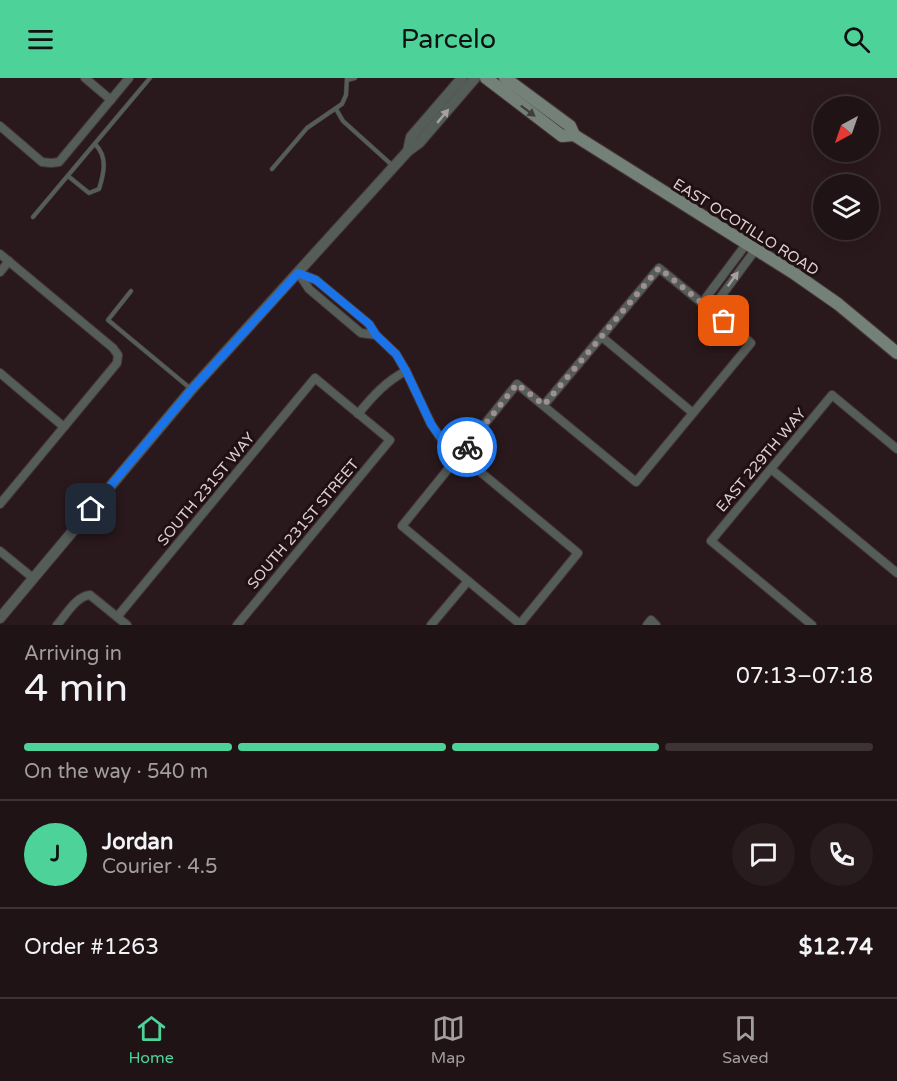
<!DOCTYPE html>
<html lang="en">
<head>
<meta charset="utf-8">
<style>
  body { margin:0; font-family:"Varela Round",sans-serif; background:#281c1e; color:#f1f3f6; height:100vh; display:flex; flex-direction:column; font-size:22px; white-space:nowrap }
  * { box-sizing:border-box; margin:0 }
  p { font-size:20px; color:#a29ea0 }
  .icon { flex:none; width:33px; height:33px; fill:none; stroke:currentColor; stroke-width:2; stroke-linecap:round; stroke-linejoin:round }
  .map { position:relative; height:547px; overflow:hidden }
  .side { display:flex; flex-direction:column; background:#201315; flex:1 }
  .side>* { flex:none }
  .needle { width:39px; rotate:220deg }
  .buttons { position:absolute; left:813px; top:18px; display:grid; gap:12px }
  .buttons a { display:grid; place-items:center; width:66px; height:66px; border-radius:50%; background:#201315; box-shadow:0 3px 15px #0003,0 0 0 2px #3d3234; font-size:30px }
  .pin { position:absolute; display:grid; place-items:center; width:51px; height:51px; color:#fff; margin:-26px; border-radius:12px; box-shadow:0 3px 9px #0006 }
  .courier { position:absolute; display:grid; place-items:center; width:60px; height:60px; margin:-30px; border:4px solid #1a73e8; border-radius:50%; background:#fff; color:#222; box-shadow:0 2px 8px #0007 }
  .summary em { font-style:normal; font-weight:600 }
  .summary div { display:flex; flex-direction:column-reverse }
  .summary { display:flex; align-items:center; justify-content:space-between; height:102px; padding:0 24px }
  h1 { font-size:39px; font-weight:600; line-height:45px }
  .bar { display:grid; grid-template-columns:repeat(4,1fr); gap:9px 6px; align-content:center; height:72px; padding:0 24px }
  .bar i { height:8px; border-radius:4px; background:#3d3234 }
  .bar .on { background:#4dd39a }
  .bar p { grid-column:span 4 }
  .line { display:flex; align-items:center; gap:15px; padding:0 24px; border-top:2px solid #3d3234 }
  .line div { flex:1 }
  .round { display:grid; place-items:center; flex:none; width:63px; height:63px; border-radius:32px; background:#281c1e }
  header { display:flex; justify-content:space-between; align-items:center; height:78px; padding:0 24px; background:#4dd39a; color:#111; font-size:27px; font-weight:600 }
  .menu { display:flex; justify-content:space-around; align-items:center; height:84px; border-top:2px solid #3d3234; background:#201315; font-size:16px; color:#a29ea0 }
  .menu a { display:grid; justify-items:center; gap:3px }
  .menu .on { color:#4dd39a }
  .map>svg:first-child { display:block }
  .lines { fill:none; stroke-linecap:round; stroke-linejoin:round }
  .service-casing { stroke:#463639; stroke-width:5 }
  .minor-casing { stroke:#463639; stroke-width:10 }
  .tertiary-casing { stroke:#463639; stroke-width:12 }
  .secondary-casing { stroke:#463639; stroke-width:14 }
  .service { stroke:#555d58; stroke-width:4 }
  .minor { stroke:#555d58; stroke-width:8 }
  .tertiary { stroke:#555d58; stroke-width:10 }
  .secondary { stroke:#738179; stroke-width:12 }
  .oneway { fill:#413d3c }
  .oneway2 { fill:#a6a1a1 }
  .done { stroke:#9e8f92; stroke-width:6; stroke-dasharray:0 10.8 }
  .route { stroke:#1a73e8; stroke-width:8 }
  .labels { text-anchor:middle; stroke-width:6; stroke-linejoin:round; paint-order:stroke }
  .street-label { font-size:15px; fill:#dccfd1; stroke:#201013 }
</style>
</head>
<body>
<header><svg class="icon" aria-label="menu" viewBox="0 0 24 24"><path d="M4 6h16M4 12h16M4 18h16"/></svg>Parcelo<svg class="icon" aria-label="search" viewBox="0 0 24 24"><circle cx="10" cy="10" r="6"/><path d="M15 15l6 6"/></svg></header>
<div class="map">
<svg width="897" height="547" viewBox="0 0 897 547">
  <rect width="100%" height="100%" fill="#2a191c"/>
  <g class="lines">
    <defs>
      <g id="service">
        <path d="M 347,2 L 355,0"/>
        <path d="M 336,31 L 343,43 L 393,88"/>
        <path d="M 272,91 L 307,50 L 342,26 L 346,17 L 347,0"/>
        <path d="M 68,98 L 89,115 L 99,111 C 104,95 108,79 95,66"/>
        <path d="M 33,139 L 150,0"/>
        <path d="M 131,213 L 108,242 L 191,311"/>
      </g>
      <g id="minor">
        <path d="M 85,0 L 111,22"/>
        <path d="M 0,48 L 42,84 L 51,85 L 59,84 L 129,0"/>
        <path d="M 0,176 L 113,270 L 118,277 L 117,285 L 0,426"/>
        <path d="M 0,194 L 9,183"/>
        <path d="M 298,195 L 316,202 L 369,246 L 376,257 L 396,276 L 406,293 L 431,346 L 440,359 L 460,377 L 578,475 L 520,546 L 402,448 L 517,306 L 636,404 L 751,265 L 659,190 L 544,327"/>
        <path d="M 299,196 L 309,211 L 361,255 L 376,257"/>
        <path d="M 702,225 L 747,165"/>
        <path d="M 711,232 L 756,171"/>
        <path d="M 602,259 L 693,335"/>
        <path d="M 0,295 L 64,349"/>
        <path d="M 358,336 C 372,319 386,303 406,293"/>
        <path d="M 771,391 L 897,495"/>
        <path d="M 0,473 L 33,500"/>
        <path d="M 117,539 L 315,300 L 390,362 L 237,547"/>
        <path d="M 57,547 C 66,537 76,518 90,517 L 127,547"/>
        <path d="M 431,547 L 468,503"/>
        <path d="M 647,547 L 651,542 L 656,547"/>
        <path d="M 812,547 L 711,463 L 832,317 L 897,371"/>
      </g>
      <g id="tertiary">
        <path d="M 408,73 L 411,59 L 462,0"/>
        <path d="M 0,540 L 192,311 L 408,73 L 419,65 L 475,0"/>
      </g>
      <g id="secondary">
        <path d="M 486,0 L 562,58 L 574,57"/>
        <path d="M 505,0 L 570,48 L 574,57"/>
        <path d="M 574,57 L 795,196 L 838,226 L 897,275"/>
      </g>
    </defs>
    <use href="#service" class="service-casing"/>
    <use href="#minor" class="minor-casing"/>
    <use href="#tertiary" class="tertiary-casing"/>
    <use href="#secondary" class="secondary-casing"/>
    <use href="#service" class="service"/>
    <use href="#minor" class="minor"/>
    <use href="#tertiary" class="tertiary"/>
    <use href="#secondary" class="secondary"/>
  </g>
  <defs><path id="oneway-solid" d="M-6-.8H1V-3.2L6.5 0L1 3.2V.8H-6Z" transform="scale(1.5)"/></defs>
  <use class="oneway" href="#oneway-solid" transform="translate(528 33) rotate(37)"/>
  <g class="oneway2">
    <use href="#oneway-solid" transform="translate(443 38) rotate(-50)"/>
    <use href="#oneway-solid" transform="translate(733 201) rotate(-54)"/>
  </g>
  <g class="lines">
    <path class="done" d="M 467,369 L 517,306 L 544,327 L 659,190 L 724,243"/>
    <path class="route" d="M 91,431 L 192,311 L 298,195 L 316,202 L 369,246 L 376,257 L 396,276 L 406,293 L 431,346 L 440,359 L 460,377 L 467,369"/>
  </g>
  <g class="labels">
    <g class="street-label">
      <text transform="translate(746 149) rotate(32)" y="5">EAST OCOTILLO ROAD</text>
      <text transform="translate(761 382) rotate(-50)" y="5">EAST 229TH WAY</text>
      <text transform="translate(206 411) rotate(-50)" y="5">SOUTH 231ST WAY</text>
      <text transform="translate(303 446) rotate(-50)" y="5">SOUTH 231ST STREET</text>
    </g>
  </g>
</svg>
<div class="buttons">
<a><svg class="needle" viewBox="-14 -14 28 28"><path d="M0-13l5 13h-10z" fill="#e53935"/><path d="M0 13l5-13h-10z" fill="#a29ea0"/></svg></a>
<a><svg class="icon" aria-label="layers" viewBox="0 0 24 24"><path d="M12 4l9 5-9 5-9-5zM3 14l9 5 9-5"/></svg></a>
</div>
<div class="pin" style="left:724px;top:243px;background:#ea580c"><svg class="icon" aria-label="bag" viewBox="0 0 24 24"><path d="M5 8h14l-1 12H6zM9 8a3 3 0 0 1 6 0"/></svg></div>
<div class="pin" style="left:91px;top:431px;background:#1f2937"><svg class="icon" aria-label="home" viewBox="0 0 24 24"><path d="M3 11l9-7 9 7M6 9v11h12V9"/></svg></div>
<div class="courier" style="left:467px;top:369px"><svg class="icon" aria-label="bike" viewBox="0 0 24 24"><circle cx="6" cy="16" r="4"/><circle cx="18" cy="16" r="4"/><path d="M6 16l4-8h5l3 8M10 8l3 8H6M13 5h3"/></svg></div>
</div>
<section class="side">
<div class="summary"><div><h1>4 min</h1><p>Arriving in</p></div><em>07:13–07:18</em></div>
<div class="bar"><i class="on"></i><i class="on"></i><i class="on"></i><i></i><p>On the way · 540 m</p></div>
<div class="line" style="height:108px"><b class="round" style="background:#4dd39a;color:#111">J</b><div><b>Jordan</b><p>Courier · 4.5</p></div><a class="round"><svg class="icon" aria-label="chat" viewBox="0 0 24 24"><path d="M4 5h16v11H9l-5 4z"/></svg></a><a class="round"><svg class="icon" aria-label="phone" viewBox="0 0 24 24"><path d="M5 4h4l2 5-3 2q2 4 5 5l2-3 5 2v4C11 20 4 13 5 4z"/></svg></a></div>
<div class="line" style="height:78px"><div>Order #1263</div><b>$12.74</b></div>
</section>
<nav class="menu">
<a class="on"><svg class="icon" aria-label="home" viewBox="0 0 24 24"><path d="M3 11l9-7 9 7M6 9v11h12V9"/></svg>Home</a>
<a><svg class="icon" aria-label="map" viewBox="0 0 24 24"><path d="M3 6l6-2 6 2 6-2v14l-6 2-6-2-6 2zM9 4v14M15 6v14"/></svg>Map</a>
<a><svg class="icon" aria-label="saved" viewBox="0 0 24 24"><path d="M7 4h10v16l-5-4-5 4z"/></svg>Saved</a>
</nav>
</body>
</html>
